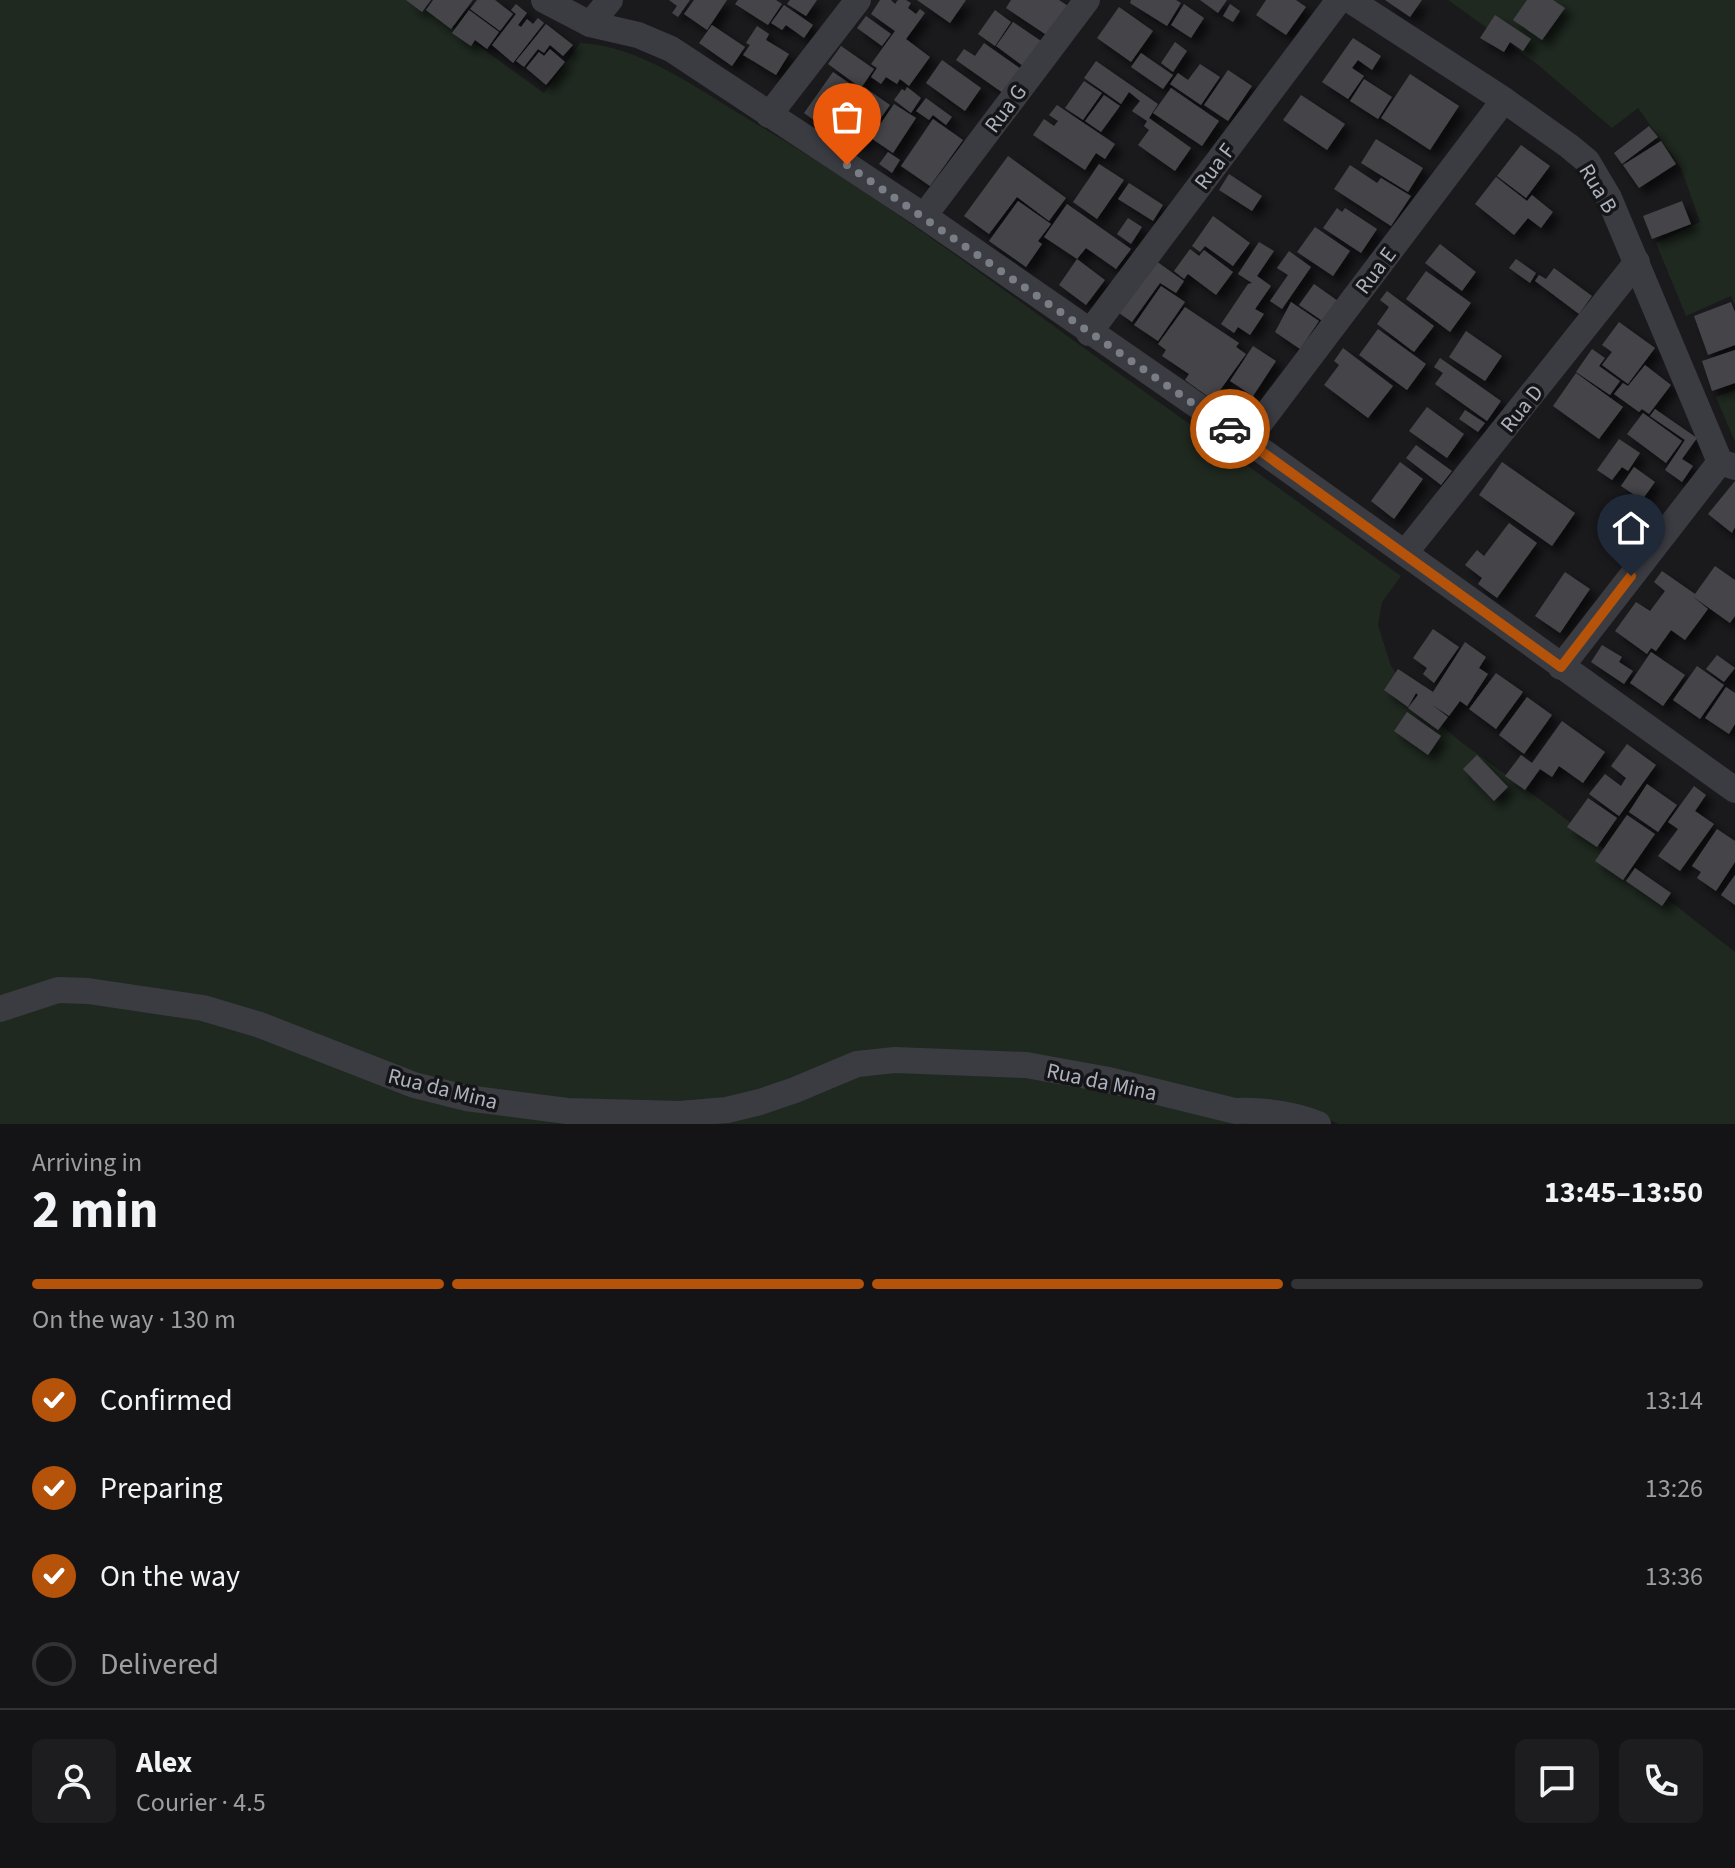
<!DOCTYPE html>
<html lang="en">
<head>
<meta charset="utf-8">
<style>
  body { margin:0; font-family:"Source Sans 3",sans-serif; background:#1d1d1f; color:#f1f3f6; height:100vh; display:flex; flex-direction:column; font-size:30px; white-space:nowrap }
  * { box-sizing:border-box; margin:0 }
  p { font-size:26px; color:#9d9ea1 }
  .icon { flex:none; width:44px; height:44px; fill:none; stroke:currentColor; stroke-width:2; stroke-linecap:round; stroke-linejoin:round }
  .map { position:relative; height:1124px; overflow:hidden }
  .drawer { display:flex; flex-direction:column; background:#141416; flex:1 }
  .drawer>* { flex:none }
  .pin { position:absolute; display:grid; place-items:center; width:68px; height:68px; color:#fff; margin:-82px -34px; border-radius:50% 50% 50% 0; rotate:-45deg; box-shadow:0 0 8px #0007 }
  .pin .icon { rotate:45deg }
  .courier { position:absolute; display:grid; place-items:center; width:80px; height:80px; margin:-40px; border:6px solid #b45309; border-radius:50%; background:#fff; color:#222; box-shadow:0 2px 10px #0007 }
  .headline em { font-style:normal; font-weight:700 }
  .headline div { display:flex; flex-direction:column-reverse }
  .headline { display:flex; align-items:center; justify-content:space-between; height:136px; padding:0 32px }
  h1 { font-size:52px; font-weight:700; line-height:60px }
  .bar { display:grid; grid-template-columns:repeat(4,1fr); gap:12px 8px; align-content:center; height:96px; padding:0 32px }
  .bar i { height:10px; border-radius:6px; background:#333335 }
  .bar .active { background:#b45309 }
  .bar p { grid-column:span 4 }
  .line { display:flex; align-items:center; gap:20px; padding:0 32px; border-top:2px solid #333335 }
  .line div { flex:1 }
  .round { display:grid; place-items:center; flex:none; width:84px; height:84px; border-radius:12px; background:#1d1d1f }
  ol { padding:0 32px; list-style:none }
  li { display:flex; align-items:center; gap:24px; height:88px }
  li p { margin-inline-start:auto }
  li .icon { padding:8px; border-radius:50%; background:#b45309; color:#fff; stroke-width:4 }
  li:last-child { color:#9d9ea1 }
  li i { width:44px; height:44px; border:4px solid #333335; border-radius:50% }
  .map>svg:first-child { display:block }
  .green { fill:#1f2920 }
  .building { fill:#44454a; filter:url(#shadow) }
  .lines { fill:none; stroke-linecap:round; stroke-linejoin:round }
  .street { stroke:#3b3c42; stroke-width:26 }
  .done { stroke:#797d85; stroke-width:8; stroke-dasharray:0 14.4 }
  .route { stroke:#b45309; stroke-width:10 }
  .labels { text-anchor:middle; stroke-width:7; stroke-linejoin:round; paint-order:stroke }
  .street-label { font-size:22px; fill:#acb2bd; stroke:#151518 }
</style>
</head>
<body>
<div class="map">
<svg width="1735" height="1124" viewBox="0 0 1735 1124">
  <defs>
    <filter id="shadow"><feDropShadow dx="7" dy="7" stdDeviation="4" flood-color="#0009"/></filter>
  </defs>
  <rect width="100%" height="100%" fill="#1a1a1d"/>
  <g class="green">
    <path d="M 0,0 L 415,0 L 544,93 L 580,43 C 641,46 696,88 748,119 C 863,186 970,265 1077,343 C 1185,421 1293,498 1401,576 L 1382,602 L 1378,625 L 1391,666 L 1418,705 L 1461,742 L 1554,810 L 1735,952 L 1735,1124 L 1339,1124 L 1315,1114 L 1308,1124 L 0,1124 Z"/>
    <path d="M 1448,0 L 1735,0 L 1735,306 L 1731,296 L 1686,316 L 1656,243 L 1700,222 L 1681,168 L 1638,108 L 1612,128 L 1537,64 Z"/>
    <path d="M 1735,390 L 1735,442 L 1716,397 Z"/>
  </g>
  <g class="building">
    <path d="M 406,0 L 431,0 L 422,12 Z"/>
    <path d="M 433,0 L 473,0 L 451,29 L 426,10 Z"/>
    <path d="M 477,0 L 495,0 L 513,14 L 500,31 L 470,9 Z"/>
    <path d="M 669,0 L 690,0 L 678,17 L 672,13 L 677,6 Z"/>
    <path d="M 694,0 L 727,0 L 707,30 L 684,14 Z"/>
    <path d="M 738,0 L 776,0 L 782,4 L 768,25 L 735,4 Z"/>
    <path d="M 790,0 L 817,0 L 806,16 L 787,4 Z"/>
    <path d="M 880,0 L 891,0 L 895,4 L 898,0 L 906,0 L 911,3 L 908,8 L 916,14 L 920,9 L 925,13 L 906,39 L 930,57 L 909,86 L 900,79 L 897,84 L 886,77 L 881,84 L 871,77 L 877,68 L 871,64 L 895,31 L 871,14 Z"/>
    <path d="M 917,0 L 966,0 L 950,23 Z"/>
    <path d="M 1011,0 L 1059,0 L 1068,6 L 1048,36 L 1006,8 Z"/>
    <path d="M 1131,0 L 1176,0 L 1181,3 L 1167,26 L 1130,3 Z"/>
    <path d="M 1200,0 L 1227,0 L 1218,13 Z"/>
    <path d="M 1266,0 L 1296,0 L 1306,7 L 1286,35 L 1256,15 Z"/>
    <path d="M 1385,0 L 1422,0 L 1410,17 Z"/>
    <path d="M 1527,0 L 1553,0 L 1565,8 L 1542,40 L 1513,20 Z"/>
    <path d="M 516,4 L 527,13 L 518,25 L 521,27 L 527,19 L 533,24 L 538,18 L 544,23 L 513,63 L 492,45 L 516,14 L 511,10 Z"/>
    <path d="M 1184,4 L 1204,18 L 1191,38 L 1171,25 Z"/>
    <path d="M 1230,4 L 1240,11 L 1233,22 L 1223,16 Z"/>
    <path d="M 784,5 L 813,25 L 804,38 L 786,25 L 782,30 L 771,23 Z"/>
    <path d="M 1119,7 L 1153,31 L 1131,62 L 1097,38 Z"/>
    <path d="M 469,10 L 499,32 L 487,49 L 475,40 L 471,46 L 452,33 Z"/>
    <path d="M 995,10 L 1011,22 L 995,46 L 978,34 Z"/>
    <path d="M 1495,15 L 1531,39 L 1523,51 L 1510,42 L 1504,52 L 1480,38 Z"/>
    <path d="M 866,16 L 891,34 L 882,46 L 857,28 Z"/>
    <path d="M 1013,22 L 1041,41 L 1023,66 L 996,46 Z"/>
    <path d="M 546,24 L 573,45 L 563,56 L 550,45 L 544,53 L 538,49 L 524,67 L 516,61 Z"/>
    <path d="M 712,25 L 745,47 L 732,66 L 699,43 Z"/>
    <path d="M 757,26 L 769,34 L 766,40 L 789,54 L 776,75 L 743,55 L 750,45 L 746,43 Z"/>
    <path d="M 1353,38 L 1381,56 L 1372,70 L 1358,60 L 1352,68 L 1364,76 L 1348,99 L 1322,82 Z"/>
    <path d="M 1175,42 L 1187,51 L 1173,72 L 1161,63 Z"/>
    <path d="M 984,43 L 1021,69 L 1003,93 L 956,60 L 964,49 L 975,56 Z"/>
    <path d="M 841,46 L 874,69 L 861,88 L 828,64 Z"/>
    <path d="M 550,49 L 565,62 L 546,85 L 526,68 L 539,52 L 544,56 Z"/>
    <path d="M 1141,53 L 1173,75 L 1163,89 L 1131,67 Z"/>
    <path d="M 942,60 L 981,88 L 965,111 L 926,83 Z"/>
    <path d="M 1096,61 L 1158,104 L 1149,118 L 1191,148 L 1175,171 L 1138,145 L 1149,130 L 1144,126 L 1147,121 L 1132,111 L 1140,101 L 1129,92 L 1121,104 L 1084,78 Z"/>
    <path d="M 1200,64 L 1220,77 L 1201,105 L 1170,84 L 1178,73 L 1188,80 Z"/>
    <path d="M 1228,70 L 1252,86 L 1228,121 L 1204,105 Z"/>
    <path d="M 833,72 L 859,90 L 829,131 L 804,113 Z"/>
    <path d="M 1410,74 L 1459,106 L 1430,150 L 1381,118 Z"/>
    <path d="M 1364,79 L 1392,97 L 1378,119 L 1350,101 Z"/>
    <path d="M 1084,81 L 1102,93 L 1083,120 L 1065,108 Z"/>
    <path d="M 864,87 L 890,105 L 861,146 L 836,128 Z"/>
    <path d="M 907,87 L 921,98 L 911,113 L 894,100 L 902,89 L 905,91 Z"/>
    <path d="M 1171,88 L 1219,121 L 1202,146 L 1153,113 Z"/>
    <path d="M 1104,95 L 1120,106 L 1101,132 L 1085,121 Z"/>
    <path d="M 1301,95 L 1345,124 L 1327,150 L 1283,120 Z"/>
    <path d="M 926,98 L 952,117 L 946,125 L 933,115 L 929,120 L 916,111 Z"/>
    <path d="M 894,104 L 916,118 L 893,153 L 871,138 Z"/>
    <path d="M 1057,105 L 1115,144 L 1105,159 L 1096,153 L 1085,170 L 1033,135 L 1044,119 L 1054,126 L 1058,121 L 1049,115 Z"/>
    <path d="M 933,119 L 963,140 L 930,186 L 901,166 Z"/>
    <path d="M 1649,126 L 1658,137 L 1622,164 L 1614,153 Z"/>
    <path d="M 1376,139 L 1423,168 L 1408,192 L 1361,163 Z"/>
    <path d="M 1661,141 L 1676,164 L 1639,188 L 1623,165 Z"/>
    <path d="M 1521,145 L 1550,166 L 1526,198 L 1497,176 Z"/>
    <path d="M 888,152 L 900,160 L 892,173 L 879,164 Z"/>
    <path d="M 1008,156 L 1066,198 L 1049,221 L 1017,197 L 989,234 L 964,216 Z"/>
    <path d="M 1099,164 L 1124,180 L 1097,219 L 1073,202 Z"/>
    <path d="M 1350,165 L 1377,183 L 1381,178 L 1411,196 L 1391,226 L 1334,189 Z"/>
    <path d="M 1229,174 L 1262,196 L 1252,211 L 1219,190 Z"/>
    <path d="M 1496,177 L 1527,201 L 1532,195 L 1553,212 L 1541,228 L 1528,218 L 1514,235 L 1475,204 Z"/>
    <path d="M 1129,183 L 1163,205 L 1153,221 L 1118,199 Z"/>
    <path d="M 1018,201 L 1051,224 L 1038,241 L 1042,244 L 1026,267 L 989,241 Z"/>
    <path d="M 1682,201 L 1691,224 L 1652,239 L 1643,216 Z"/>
    <path d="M 1067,204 L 1131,249 L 1116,269 L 1086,248 L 1077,259 L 1044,237 Z"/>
    <path d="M 1337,208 L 1342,212 L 1345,208 L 1377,229 L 1361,253 L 1323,228 Z"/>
    <path d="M 1213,216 L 1250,243 L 1233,266 L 1205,246 L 1200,252 L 1192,246 Z"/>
    <path d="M 1128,218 L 1142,227 L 1131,244 L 1117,234 Z"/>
    <path d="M 1315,227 L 1350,251 L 1333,276 L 1297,252 Z"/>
    <path d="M 1259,242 L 1274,251 L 1257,276 L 1271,286 L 1255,309 L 1264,314 L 1250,335 L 1238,327 L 1234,333 L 1221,324 L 1248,284 L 1252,283 L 1238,274 Z"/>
    <path d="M 1440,244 L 1476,272 L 1462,291 L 1425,263 Z"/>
    <path d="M 1190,249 L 1199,256 L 1204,250 L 1233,272 L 1216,295 L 1188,274 L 1184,279 L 1174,271 Z"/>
    <path d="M 1289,251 L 1311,267 L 1282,309 L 1270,301 L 1288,275 L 1277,268 Z"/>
    <path d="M 1077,259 L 1105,280 L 1086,305 L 1059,285 Z"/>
    <path d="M 1516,259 L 1536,273 L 1530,283 L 1509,268 Z"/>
    <path d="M 1156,261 L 1184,281 L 1176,293 L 1160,283 L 1132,322 L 1119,313 Z"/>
    <path d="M 1554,268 L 1592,296 L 1579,314 L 1535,281 L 1539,275 L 1546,279 Z"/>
    <path d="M 1426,271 L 1471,303 L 1450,332 L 1406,299 Z"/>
    <path d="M 1314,284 L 1338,301 L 1324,322 L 1299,305 Z"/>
    <path d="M 1161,286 L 1185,302 L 1158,341 L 1134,325 Z"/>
    <path d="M 1387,291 L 1434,326 L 1414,352 L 1377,324 L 1389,307 L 1380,300 Z"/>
    <path d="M 1291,302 L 1319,321 L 1300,349 L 1275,332 Z"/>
    <path d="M 1731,302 L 1735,312 L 1735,345 L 1708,355 L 1694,316 Z"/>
    <path d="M 1185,307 L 1239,343 L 1236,347 L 1246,354 L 1213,400 L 1185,380 L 1189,374 L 1162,356 L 1166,350 L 1158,344 Z"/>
    <path d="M 1619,322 L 1655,348 L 1628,384 L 1602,365 L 1612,352 L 1602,345 Z"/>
    <path d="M 1378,329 L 1426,364 L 1407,390 L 1359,355 Z"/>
    <path d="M 1466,331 L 1502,356 L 1485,381 L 1449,357 Z"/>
    <path d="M 1253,346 L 1276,361 L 1253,396 L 1230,381 Z"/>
    <path d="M 1343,348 L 1393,386 L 1368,418 L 1324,385 L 1339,365 L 1334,361 Z"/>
    <path d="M 1592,349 L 1605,358 L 1599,366 L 1620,381 L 1610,395 L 1576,372 Z"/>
    <path d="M 1735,350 L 1735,383 L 1712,391 L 1702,361 Z"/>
    <path d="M 1440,358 L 1501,401 L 1487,421 L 1435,384 L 1443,373 L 1434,367 Z"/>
    <path d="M 1645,365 L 1671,385 L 1649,414 L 1642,409 L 1639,412 L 1614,394 L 1623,383 L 1628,386 Z"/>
    <path d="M 1576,373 L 1623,407 L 1599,439 L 1553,406 Z"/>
    <path d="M 1427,407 L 1464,434 L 1447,458 L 1409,431 Z"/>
    <path d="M 1655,409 L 1697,438 L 1682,459 L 1693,466 L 1682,482 L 1665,470 L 1685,440 L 1650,416 Z"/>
    <path d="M 1465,410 L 1485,423 L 1478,432 L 1459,419 Z"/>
    <path d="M 1643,413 L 1682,441 L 1666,463 L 1627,434 Z"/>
    <path d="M 1619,439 L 1640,453 L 1628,471 L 1622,467 L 1612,480 L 1597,470 Z"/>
    <path d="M 1416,445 L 1452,471 L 1441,485 L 1406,458 Z"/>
    <path d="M 1400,462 L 1423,479 L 1394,519 L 1371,501 Z"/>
    <path d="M 1502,462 L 1575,513 L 1552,546 L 1479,495 Z"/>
    <path d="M 1634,467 L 1655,482 L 1642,500 L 1621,486 Z"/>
    <path d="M 1735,481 L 1735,527 L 1732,533 L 1708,514 Z"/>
    <path d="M 1509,523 L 1537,543 L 1497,598 L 1478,584 L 1482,578 L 1465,565 L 1477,550 L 1484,556 Z"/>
    <path d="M 1715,566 L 1735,580 L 1735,616 L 1730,623 L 1692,596 L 1708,609 L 1685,640 L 1671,630 L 1656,651 L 1651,648 L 1647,654 L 1615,631 L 1636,602 L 1650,611 L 1665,591 L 1654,582 L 1662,571 L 1695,594 Z"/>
    <path d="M 1565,572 L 1590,589 L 1560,633 L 1535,616 Z"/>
    <path d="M 1433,629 L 1459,647 L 1434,683 L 1423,674 L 1427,668 L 1413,658 Z"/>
    <path d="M 1465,642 L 1486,657 L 1479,668 L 1488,674 L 1467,706 L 1460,701 L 1449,716 L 1431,704 L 1448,717 L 1438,730 L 1408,708 L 1418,695 L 1416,693 L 1408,707 L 1384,690 L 1398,669 L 1433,692 Z"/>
    <path d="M 1602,645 L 1622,657 L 1619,662 L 1633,671 L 1624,684 L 1591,662 Z"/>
    <path d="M 1651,652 L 1685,675 L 1663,706 L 1630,683 Z"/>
    <path d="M 1717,655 L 1735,668 L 1724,682 L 1706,669 Z"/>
    <path d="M 1697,666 L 1724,685 L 1700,719 L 1673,700 Z"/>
    <path d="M 1496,673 L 1523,692 L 1496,729 L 1469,709 Z"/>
    <path d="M 1726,687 L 1735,693 L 1735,724 L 1729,734 L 1705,718 Z"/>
    <path d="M 1527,697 L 1552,715 L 1524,754 L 1499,735 Z"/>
    <path d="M 1407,712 L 1441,736 L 1428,755 L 1394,731 Z"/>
    <path d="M 1562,721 L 1605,752 L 1583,783 L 1559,766 L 1552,777 L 1540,769 L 1525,790 L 1505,776 L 1521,755 L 1532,763 Z"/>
    <path d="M 1627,744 L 1656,765 L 1619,816 L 1589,794 L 1605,774 L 1621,786 L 1626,778 L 1611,766 Z"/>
    <path d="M 1477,755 L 1508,787 L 1494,801 L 1463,769 Z"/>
    <path d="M 1647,784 L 1677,805 L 1658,832 L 1629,812 Z"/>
    <path d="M 1694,786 L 1706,795 L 1695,811 L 1714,824 L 1680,871 L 1658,856 L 1678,829 L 1668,822 Z"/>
    <path d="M 1588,798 L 1617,818 L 1597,847 L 1567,827 Z"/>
    <path d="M 1627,815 L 1655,834 L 1623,880 L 1595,861 Z"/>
    <path d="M 1717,829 L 1735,841 L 1735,862 L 1716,891 L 1697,878 L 1701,872 L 1692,866 Z"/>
    <path d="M 1635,868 L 1671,893 L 1662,906 L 1626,881 Z"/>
    <path d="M 1735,875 L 1735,905 L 1721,895 Z"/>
  </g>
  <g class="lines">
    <g class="street">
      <path d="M 544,0 L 590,24 L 638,35 L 671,49 L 924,216 L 1247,440 L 1735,790"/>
      <path d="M 1350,0 L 1504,100 L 1569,146 L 1587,161 L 1609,198 L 1720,462 L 1735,467"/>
      <path d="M 590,24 L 610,0"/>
      <path d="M 769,115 L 858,0"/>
      <path d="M 924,216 L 1087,0"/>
      <path d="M 1089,333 L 1339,0"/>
      <path d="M 1247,440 L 1504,100"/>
      <path d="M 1405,553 L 1637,262"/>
      <path d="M 1561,667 L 1720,462"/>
      <path d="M 0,1009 L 58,990 L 88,991 L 203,1008 L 260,1025 L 414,1085 L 466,1098 L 567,1111 L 680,1114 L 727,1110 L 760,1102 L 795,1090 L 857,1064 L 895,1060 L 1026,1065 L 1109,1080 L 1235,1111 C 1264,1110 1291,1113 1318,1124"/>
    </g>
  </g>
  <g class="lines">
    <path class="done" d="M 847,165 L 1230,429"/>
    <path class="route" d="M 1230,429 L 1561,667 L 1631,576"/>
  </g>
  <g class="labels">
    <g class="street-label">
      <text transform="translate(1005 108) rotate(-53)" y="8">Rua G</text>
      <text transform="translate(1214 166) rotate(-53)" y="8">Rua F</text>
      <text transform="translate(1599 188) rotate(59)" y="8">Rua B</text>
      <text transform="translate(1375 270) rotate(-53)" y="8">Rua E</text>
      <text transform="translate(1521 408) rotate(-51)" y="8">Rua D</text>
      <text transform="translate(1102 1081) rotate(12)" y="8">Rua da Mina</text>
      <text transform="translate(443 1088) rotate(14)" y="8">Rua da Mina</text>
    </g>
  </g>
</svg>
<div class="pin" style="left:847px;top:165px;background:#ea580c"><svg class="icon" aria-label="bag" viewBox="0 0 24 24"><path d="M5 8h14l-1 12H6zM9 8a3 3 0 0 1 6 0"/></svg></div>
<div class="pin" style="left:1631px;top:576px;background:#1f2937"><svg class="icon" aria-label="home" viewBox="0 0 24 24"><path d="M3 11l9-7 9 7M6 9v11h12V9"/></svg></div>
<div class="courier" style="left:1230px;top:429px"><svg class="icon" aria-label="car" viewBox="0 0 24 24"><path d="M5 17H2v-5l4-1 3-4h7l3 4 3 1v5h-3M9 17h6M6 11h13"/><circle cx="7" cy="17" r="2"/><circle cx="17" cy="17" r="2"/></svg></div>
</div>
<section class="drawer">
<div class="headline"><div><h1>2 min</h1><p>Arriving in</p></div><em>13:45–13:50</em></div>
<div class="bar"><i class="active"></i><i class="active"></i><i class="active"></i><i></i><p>On the way · 130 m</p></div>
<ol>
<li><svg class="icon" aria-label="check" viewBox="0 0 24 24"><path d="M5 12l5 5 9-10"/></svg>Confirmed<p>13:14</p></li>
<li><svg class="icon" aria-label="check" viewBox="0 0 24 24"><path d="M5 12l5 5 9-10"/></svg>Preparing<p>13:26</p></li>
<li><svg class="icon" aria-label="check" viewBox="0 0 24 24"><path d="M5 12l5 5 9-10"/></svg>On the way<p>13:36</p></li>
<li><i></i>Delivered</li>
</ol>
<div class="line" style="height:144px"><a class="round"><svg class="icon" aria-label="person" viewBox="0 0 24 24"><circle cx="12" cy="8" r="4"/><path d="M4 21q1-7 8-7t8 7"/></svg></a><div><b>Alex</b><p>Courier · 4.5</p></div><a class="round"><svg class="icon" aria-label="chat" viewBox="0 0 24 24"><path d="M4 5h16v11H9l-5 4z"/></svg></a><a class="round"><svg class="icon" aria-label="phone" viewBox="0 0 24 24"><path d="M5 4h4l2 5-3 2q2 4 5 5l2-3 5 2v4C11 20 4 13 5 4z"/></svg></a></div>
</section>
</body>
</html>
